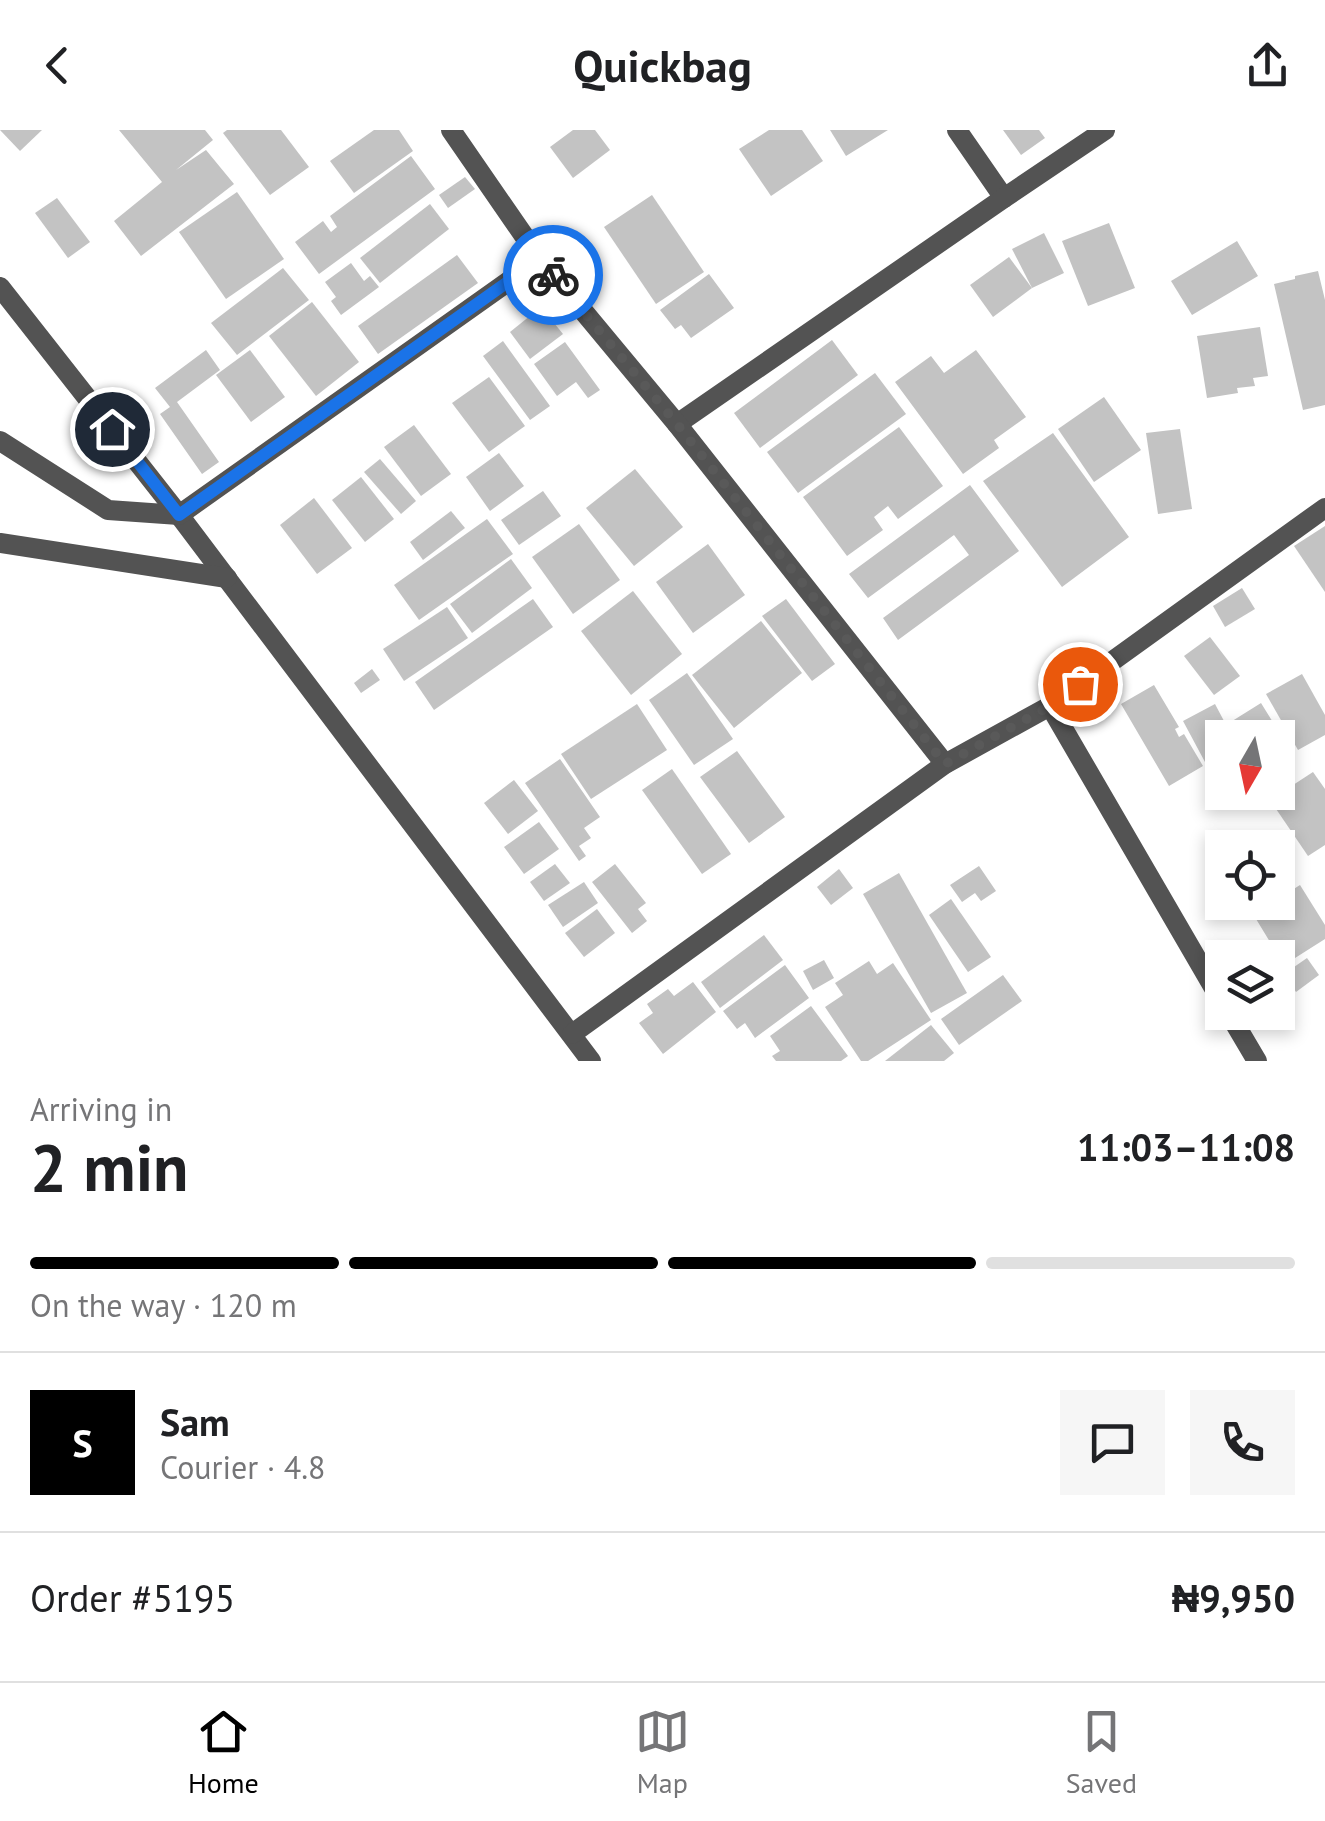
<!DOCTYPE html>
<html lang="en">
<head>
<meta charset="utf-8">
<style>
  body { margin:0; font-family:"PT Sans",sans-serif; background:#f6f6f6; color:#202124; height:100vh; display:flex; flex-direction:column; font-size:38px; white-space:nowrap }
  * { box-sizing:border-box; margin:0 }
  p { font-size:32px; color:#757577 }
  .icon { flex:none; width:55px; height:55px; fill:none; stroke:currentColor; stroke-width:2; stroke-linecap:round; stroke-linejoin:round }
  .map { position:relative; height:931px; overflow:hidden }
  .drawer { display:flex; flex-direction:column; background:#fff; flex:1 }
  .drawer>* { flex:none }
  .needle { width:65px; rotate:189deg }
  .buttons { position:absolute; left:1205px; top:590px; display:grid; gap:20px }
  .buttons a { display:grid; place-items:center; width:90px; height:90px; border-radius:0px; background:#fff; box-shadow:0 5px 15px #0003; font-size:50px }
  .pin { position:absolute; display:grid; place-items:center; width:85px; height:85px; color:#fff; margin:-42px; border:5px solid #fff; border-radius:50%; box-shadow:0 2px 10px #0007 }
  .courier { position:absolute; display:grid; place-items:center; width:100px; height:100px; margin:-50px; border:8px solid #1a73e8; border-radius:50%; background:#fff; color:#222; box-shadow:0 2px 12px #0007 }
  .headline em { font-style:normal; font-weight:700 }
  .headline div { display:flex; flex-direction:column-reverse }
  .headline { display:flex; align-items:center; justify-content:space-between; height:170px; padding:0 30px }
  h1 { font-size:65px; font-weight:700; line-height:75px }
  .bar { display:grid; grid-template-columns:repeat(4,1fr); gap:15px 10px; align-content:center; height:120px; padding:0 30px }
  .bar i { height:12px; border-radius:8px; background:#e0e0e0 }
  .bar .active { background:#000 }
  .bar p { grid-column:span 4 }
  .line { display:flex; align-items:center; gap:25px; padding:0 30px; border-top:2px solid #e0e0e0 }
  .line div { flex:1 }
  .round { display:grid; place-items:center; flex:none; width:105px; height:105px; border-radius:0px; background:#f6f6f6 }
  header { display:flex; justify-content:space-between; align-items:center; height:130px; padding:0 30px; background:#fff; font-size:45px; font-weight:700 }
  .menu { display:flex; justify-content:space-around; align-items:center; height:140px; border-top:2px solid #e0e0e0; background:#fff; font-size:28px; color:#757577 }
  .menu a { display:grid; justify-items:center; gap:5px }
  .menu .active { color:#000 }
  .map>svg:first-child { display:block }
  .building { fill:#c3c3c3 }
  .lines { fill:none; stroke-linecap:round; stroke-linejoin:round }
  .street { stroke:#535353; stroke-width:20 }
  .done { stroke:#595959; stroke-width:10; stroke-dasharray:0 18 }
  .route { stroke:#1a73e8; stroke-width:12 }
</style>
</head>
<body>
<header><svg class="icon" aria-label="back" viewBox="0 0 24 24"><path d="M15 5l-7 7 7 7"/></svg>Quickbag<svg class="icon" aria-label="share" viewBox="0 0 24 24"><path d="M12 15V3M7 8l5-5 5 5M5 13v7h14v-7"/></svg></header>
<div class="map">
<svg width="1325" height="931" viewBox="0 0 1325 931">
  <rect width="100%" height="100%" fill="#fff"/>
  <g class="building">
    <path d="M 0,0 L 42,0 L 20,21 Z"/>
    <path d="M 119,0 L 205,0 L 213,10 L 176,40 L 206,20 L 234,54 L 141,126 L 114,91 L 162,52 Z"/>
    <path d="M 227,0 L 281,0 L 309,37 L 270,65 L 223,3 Z"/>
    <path d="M 374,0 L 399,0 L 413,21 L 354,63 L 330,31 Z"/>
    <path d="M 573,0 L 595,0 L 610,20 L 573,48 L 550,17 Z"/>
    <path d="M 769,0 L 802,0 L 823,31 L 771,66 L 739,19 Z"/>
    <path d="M 830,0 L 888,0 L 846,26 Z"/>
    <path d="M 1003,0 L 1039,0 L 1045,8 L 1021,25 Z"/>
    <path d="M 411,26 L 435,59 L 319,144 L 295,112 L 323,91 L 331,102 L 337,97 L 330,86 Z"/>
    <path d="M 465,47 L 475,59 L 448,78 L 439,65 Z"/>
    <path d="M 237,62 L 284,129 L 226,169 L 179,102 Z"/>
    <path d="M 652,65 L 704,142 L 656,174 L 604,97 Z"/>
    <path d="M 57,68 L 90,112 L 68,128 L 35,83 Z"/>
    <path d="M 430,74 L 449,99 L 380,153 L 360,128 Z"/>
    <path d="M 1109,93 L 1135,158 L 1088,176 L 1062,111 Z"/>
    <path d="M 1044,103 L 1064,143 L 1032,158 L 1012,119 Z"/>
    <path d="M 1237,111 L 1258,146 L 1192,185 L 1171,151 Z"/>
    <path d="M 457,125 L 478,153 L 378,224 L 358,196 Z"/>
    <path d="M 1009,127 L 1032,158 L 993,187 L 970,155 Z"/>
    <path d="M 351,133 L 364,151 L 370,146 L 379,157 L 341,185 L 331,171 L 336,167 L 325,152 Z"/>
    <path d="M 283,138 L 309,170 L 237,225 L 211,193 Z"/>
    <path d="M 1318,141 L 1325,170 L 1325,275 L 1303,280 L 1274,154 L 1295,149 L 1295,146 Z"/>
    <path d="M 709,144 L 734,178 L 691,208 L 681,195 L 675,199 L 660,180 Z"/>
    <path d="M 312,172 L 359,232 L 316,266 L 269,206 Z"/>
    <path d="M 541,177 L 563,204 L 530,229 L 510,202 Z"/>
    <path d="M 1260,197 L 1268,246 L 1253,248 L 1255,256 L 1237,258 L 1238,263 L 1207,268 L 1197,206 Z"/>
    <path d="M 832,210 L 858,245 L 760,318 L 734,283 Z"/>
    <path d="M 503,211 L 550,276 L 530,290 L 483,226 Z"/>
    <path d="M 565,212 L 600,260 L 588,268 L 576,252 L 557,266 L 534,234 Z"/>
    <path d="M 206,220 L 220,240 L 177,272 L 219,332 L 202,344 L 160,284 L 170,277 L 155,258 Z"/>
    <path d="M 250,220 L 285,267 L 251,292 L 216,245 Z"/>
    <path d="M 976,220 L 1026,287 L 994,310 L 999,318 L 963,344 L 895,252 L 931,226 L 944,243 Z"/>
    <path d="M 875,243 L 906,284 L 798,363 L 767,322 Z"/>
    <path d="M 489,247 L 525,296 L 489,322 L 452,273 Z"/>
    <path d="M 1104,267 L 1141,320 L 1094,352 L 1058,299 Z"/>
    <path d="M 414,295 L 451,344 L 421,366 L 384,317 Z"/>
    <path d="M 899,297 L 943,356 L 898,389 L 888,376 L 874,387 L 883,400 L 847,426 L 803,367 Z"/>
    <path d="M 1180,299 L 1192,379 L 1158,384 L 1146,303 Z"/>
    <path d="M 1053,303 L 1129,407 L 1062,457 L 983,351 Z"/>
    <path d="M 499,323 L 524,356 L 490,381 L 466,347 Z"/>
    <path d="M 380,329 L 416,371 L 401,384 L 364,342 Z"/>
    <path d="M 635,339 L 683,397 L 634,436 L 586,378 Z"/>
    <path d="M 361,347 L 394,389 L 365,412 L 332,370 Z"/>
    <path d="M 970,355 L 1019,421 L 898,510 L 883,488 L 969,425 L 954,405 L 868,468 L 849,444 Z"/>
    <path d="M 543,361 L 561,386 L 519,415 L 501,390 Z"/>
    <path d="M 314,368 L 352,418 L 317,444 L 280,395 Z"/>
    <path d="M 451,381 L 465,398 L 423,430 L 410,412 Z"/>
    <path d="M 487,389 L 513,424 L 419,490 L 394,455 Z"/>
    <path d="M 579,394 L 620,450 L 573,484 L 532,427 Z"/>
    <path d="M 1325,396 L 1325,462 L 1294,416 Z"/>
    <path d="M 708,414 L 745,465 L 693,503 L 656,452 Z"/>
    <path d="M 511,429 L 532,458 L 472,503 L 450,474 Z"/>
    <path d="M 1242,458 L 1255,479 L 1225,497 L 1213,476 Z"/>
    <path d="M 633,461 L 682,524 L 631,565 L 581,501 Z"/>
    <path d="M 533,469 L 553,497 L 434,580 L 415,552 Z"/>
    <path d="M 786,469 L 835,534 L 812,551 L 762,486 Z"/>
    <path d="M 447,477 L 468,508 L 404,551 L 383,519 Z"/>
    <path d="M 761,491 L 802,543 L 734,598 L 692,545 Z"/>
    <path d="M 1210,507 L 1240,546 L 1214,565 L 1184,526 Z"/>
    <path d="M 372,539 L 380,550 L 361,563 L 354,553 Z"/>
    <path d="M 687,543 L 733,609 L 694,635 L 649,570 Z"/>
    <path d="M 1302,544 L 1325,585 L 1325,605 L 1298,620 L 1266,564 Z"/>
    <path d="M 1154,555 L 1179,597 L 1175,599 L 1179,607 L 1184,604 L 1203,636 L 1169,656 L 1121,574 Z"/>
    <path d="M 1261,573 L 1290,620 L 1278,627 L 1278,608 L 1237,608 L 1229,593 Z"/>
    <path d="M 637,574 L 667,620 L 591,669 L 561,624 Z"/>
    <path d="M 1215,574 L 1233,608 L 1222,608 L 1222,658 L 1220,660 L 1183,591 Z"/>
    <path d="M 737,621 L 785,687 L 749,713 L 700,647 Z"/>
    <path d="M 560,629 L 600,687 L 584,698 L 591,708 L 579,716 L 586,726 L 579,731 L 525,653 Z"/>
    <path d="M 672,639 L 731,724 L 702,744 L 642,660 Z"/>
    <path d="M 1313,642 L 1325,659 L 1325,715 L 1308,726 L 1270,670 Z"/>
    <path d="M 514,650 L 538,681 L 508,704 L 484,673 Z"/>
    <path d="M 1235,662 L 1263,662 L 1243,675 Z"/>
    <path d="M 539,692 L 559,719 L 524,744 L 504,717 Z"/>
    <path d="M 555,734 L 570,753 L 544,771 L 530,752 Z"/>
    <path d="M 615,734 L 646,773 L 638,779 L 647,791 L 632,803 L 592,752 Z"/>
    <path d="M 979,736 L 996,761 L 981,771 L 975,763 L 962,772 L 950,755 Z"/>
    <path d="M 839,739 L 853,758 L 831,775 L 817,757 Z"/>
    <path d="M 899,743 L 967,863 L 931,883 L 863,764 Z"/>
    <path d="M 584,752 L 598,773 L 563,797 L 548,775 Z"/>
    <path d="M 1300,755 L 1325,795 L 1325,809 L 1284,835 L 1253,784 L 1272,772 L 1278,772 L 1278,769 Z"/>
    <path d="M 951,769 L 991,827 L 968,842 L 929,785 Z"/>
    <path d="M 597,779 L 615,803 L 584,827 L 565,803 Z"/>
    <path d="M 764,805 L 783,830 L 720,878 L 701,852 Z"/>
    <path d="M 1307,828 L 1319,845 L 1296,862 L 1284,844 Z"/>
    <path d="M 824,830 L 834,848 L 813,860 L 803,841 Z"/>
    <path d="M 869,831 L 877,844 L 893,833 L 931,890 L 868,931 L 861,931 L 825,877 L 843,865 L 835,853 Z"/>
    <path d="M 785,835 L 809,868 L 755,908 L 745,893 L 737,899 L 723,881 Z"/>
    <path d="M 1003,845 L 1022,871 L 959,915 L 941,889 Z"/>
    <path d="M 693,852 L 716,882 L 663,924 L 639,893 L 653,883 L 647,874 L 668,859 L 674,866 Z"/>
    <path d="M 811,876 L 848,926 L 841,931 L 776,931 L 772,926 L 780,921 L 770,906 Z"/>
    <path d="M 931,895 L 954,923 L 944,931 L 885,931 Z"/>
  </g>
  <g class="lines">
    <g class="street">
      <path d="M 451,0 L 540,129"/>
      <path d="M 957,0 L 1004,68"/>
      <path d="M 0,157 L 179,385 L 591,931"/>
      <path d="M 677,294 L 1004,68 L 1105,0"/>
      <path d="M 0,311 L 108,380 L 179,385 L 540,129 L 677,294 L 945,634"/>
      <path d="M 0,413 L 227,448"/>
      <path d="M 1050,576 L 1222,872"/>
      <path d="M 1228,882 L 1257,931"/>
      <path d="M 572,904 L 945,634 L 1050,576 L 1325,378"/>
    </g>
  </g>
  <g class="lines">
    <path class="done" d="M 553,145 L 677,294 L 945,634 L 1050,576 L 1080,554"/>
    <path class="route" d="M 112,299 L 179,385 L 540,129 L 553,145"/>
  </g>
</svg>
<div class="buttons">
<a><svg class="needle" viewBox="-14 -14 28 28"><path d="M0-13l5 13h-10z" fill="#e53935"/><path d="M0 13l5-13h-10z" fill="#757577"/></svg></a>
<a><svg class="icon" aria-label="locate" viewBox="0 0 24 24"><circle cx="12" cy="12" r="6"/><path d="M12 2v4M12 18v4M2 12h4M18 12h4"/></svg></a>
<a><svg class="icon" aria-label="layers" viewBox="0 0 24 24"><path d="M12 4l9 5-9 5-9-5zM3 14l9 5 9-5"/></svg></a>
</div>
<div class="pin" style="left:1080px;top:554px;background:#ea580c"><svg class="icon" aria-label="bag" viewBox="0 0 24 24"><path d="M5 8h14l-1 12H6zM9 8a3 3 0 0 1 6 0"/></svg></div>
<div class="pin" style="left:112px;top:299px;background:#1f2937"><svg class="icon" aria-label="home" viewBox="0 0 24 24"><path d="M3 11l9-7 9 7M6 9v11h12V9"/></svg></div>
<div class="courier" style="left:553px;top:145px"><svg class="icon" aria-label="bike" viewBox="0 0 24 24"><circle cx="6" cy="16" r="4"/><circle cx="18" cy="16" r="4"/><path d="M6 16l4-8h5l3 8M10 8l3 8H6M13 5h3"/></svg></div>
</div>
<section class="drawer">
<div class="headline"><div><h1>2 min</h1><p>Arriving in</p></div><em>11:03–11:08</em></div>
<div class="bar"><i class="active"></i><i class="active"></i><i class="active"></i><i></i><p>On the way · 120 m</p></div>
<div class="line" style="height:180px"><b class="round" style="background:#000;color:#fff">S</b><div><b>Sam</b><p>Courier · 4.8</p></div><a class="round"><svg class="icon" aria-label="chat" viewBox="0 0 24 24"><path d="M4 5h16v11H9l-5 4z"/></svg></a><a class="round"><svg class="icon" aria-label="phone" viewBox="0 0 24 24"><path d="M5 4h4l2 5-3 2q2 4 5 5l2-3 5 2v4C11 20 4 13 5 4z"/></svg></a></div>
<div class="line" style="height:130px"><div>Order #5195</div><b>₦9,950</b></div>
</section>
<nav class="menu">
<a class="active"><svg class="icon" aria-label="home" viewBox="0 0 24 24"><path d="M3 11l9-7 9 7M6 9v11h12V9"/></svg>Home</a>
<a><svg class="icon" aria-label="map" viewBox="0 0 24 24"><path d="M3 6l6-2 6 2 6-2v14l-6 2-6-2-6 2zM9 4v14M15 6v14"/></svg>Map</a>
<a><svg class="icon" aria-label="saved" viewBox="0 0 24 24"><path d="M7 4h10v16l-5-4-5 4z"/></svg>Saved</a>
</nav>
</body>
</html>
